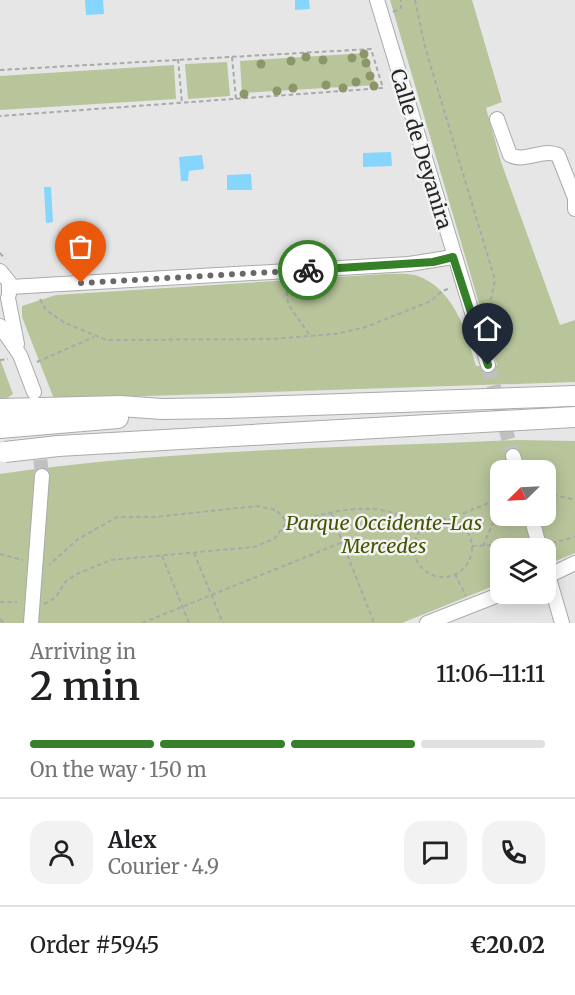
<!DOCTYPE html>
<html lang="en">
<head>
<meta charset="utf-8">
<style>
  body { margin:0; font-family:Merriweather,serif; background:#f2f2f2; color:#202124; height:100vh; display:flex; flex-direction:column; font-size:22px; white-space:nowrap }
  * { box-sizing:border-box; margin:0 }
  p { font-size:20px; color:#757577 }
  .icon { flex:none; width:33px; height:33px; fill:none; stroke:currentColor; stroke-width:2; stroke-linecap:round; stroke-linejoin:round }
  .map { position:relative; height:623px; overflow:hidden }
  .side { display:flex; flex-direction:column; background:#fff; flex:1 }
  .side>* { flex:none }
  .needle { width:39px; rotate:246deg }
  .controls { position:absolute; left:490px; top:460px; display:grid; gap:12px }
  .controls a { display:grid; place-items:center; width:66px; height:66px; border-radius:12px; background:#fff; box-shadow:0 3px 15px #0003; font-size:30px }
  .pin { position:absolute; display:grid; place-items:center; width:51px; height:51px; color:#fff; margin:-62px -26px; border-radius:50% 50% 50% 0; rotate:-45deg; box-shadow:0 0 6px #0007 }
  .pin .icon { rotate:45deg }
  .courier { position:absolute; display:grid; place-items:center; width:60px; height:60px; margin:-30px; border:4px solid #358028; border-radius:50%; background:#fff; color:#222; box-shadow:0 2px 8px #0007 }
  .head em { font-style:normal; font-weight:600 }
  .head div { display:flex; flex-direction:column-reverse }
  .head { display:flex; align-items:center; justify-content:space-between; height:102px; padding:0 30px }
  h1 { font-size:39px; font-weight:600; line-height:45px }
  .bar { display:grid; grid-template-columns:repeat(4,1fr); gap:9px 6px; align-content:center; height:72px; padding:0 30px }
  .bar i { height:8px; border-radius:4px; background:#e0e0e0 }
  .bar .current { background:#358028 }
  .bar p { grid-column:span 4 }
  .line { display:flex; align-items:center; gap:15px; padding:0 30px; border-top:2px solid #e0e0e0 }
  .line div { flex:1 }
  .round { display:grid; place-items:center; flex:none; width:63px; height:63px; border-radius:18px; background:#f2f2f2 }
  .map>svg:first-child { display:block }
  .green { fill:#b8c59b; fill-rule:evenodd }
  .water { fill:#85d5fd }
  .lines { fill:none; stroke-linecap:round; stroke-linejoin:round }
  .minor-tunnel { stroke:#c0c0c1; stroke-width:14; stroke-dasharray:14 7; stroke-linecap:butt }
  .minor-casing { stroke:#aaaaab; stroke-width:16 }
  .highway-casing { stroke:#aaaaab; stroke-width:22 }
  .path { stroke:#a9a9aa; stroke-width:2; stroke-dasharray:4.5 3; stroke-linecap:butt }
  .minor { stroke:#fff; stroke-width:14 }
  .highway { stroke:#fff; stroke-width:20 }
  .highway-bridge-casing { stroke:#aaaaab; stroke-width:22; stroke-linecap:butt }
  .highway-bridge { stroke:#fff; stroke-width:20 }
  .tree { fill:#8d9668 }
  .done { stroke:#69696a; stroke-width:6; stroke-dasharray:0 10.8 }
  .route { stroke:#358028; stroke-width:8 }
  .labels { text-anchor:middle; stroke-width:5; stroke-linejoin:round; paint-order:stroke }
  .street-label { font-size:20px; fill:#262627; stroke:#f3f3f4 }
  .park-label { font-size:20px; font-style:italic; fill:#450; stroke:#f3f3f4 }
</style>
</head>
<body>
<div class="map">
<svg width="575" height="623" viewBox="0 0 575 623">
  <rect width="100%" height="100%" fill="#e6e6e7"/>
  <g class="green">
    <path d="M 390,0 L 472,0 L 502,102 L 486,108 L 501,162 L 560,325 L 575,320 L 575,382 L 54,399 L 22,317 L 22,306 L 56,295 L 385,274 C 395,274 408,273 418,276 C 455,290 466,332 476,366 L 497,365 Z"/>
    <path d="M 366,53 L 376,85 L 242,93 L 240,61 Z"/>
    <path d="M 227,62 L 230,96 L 188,99 L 185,64 Z"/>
    <path d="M 174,65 L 176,99 L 0,110 L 0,76 Z"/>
    <path d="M 0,359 L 13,394 L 7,398 L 0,398 Z"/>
    <path d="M 518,440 L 575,441 L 575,553 L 546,565 L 546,549 L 501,549 L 501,583 L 402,623 L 0,623 L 0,474 C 171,449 346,448 518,440 ZM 501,471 L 546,471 L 546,516 L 501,516 Z"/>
  </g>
  <g class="water">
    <path d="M 85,0 L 103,0 L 104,14 L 86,15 Z"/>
    <path d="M 295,0 L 309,0 L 310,9 L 295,10 Z"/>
    <path d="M 391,152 L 392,166 L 363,167 L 363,153 Z"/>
    <path d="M 202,155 L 204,169 L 189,171 L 188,181 L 181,181 L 179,157 Z"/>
    <path d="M 251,174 L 252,190 L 227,190 L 227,175 Z"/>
    <path d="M 44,187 L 51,187 L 53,222 L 46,223 Z"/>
  </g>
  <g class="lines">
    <g class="minor-tunnel">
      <path d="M 488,365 L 513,456"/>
      <path d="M 36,418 L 42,476"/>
    </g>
    <defs>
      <g id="minor">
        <path d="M 377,0 L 488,365"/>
        <path d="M 497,119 L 510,155 C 526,163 541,148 558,155 L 575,198 L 575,209"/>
        <path d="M 0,271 L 9,282 L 9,294"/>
        <path d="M 10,287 L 409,264 L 453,257"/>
        <path d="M 8,298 L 17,344"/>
        <path d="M 0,326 L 20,355 L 34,392"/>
        <path d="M 513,456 L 518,471"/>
        <path d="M 531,516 L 540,549"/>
        <path d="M 546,568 L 562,623"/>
        <path d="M 546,577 L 575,563"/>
        <path d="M 31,623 L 42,476"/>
        <path d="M 427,623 L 501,594"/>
      </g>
      <g id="highway">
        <path d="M 0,409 L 120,406 L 162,409 L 227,408 L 575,396"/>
        <path d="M 0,428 L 118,418"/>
        <path d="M 58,446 L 428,425"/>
      </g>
    </defs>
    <use href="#minor" class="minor-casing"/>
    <use href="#highway" class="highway-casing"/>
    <g class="path">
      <path d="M 415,0 L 425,47 L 495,280 L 488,313 L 484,315"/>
      <path d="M 393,12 L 401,8 L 401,0"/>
      <path d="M 232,57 L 236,99"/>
      <path d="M 178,59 L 182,103"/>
      <path d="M 0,70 L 371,49 L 383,88 L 0,116"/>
      <path d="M 0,253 L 5,259"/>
      <path d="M 286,284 L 288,304 L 311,337"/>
      <path d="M 40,299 L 46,310 L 65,323 L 107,340 L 271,339 L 335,334 L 366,327 L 431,301 L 442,291 L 451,288"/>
      <path d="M 0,360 L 8,359"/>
      <path d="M 37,362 L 94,337"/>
      <path d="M 546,493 L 575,500"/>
      <path d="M 331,513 L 374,623"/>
      <circle cx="443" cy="548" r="29"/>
      <path d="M 449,519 L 501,498"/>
      <path d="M 285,525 C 319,515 360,501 396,514 C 404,517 413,524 420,529"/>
      <path d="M 552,543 L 575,537"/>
      <path d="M 472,546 L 526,544"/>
      <path d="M 483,546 L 501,505"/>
      <path d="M 194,553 L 223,623"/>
      <path d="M 0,554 L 23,560"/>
      <path d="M 162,556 L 189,623"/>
      <path d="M 455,574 L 466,596"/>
      <path d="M 0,602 L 17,602"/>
      <path d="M 44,604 L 55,598 L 66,581 L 77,574 L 111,560 L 254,547 L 274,539 L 285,525 L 283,517 L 276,510 L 257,506 L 155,517 L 117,517 L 78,539 L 49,565"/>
      <path d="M 0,619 L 4,623"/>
      <path d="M 142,623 L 343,542"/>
    </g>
    <use href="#minor" class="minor"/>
    <use href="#highway" class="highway"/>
    <defs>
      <g id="highway-bridge">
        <path d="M 428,425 L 575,417"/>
        <path d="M 5,452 L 58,446"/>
      </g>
    </defs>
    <use href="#highway-bridge" class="highway-bridge-casing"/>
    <use href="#highway-bridge" class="highway-bridge"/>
  </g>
  <g class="tree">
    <circle cx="364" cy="54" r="4.5"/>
    <circle cx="306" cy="57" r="4.5"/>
    <circle cx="352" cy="58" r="4.5"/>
    <circle cx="323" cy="60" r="4.5"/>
    <circle cx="291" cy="61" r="4.5"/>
    <circle cx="366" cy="63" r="4.5"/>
    <circle cx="261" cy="64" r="4.5"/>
    <circle cx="370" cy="76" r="4.5"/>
    <circle cx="356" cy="82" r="4.5"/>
    <circle cx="326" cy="85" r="4.5"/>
    <circle cx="374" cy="86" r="4.5"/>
    <circle cx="293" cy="88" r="4.5"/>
    <circle cx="343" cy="88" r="4.5"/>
    <circle cx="277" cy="91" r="4.5"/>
    <circle cx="244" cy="94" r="4.5"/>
  </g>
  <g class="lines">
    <path class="done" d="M 81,283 L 308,270"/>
    <path class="route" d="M 308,270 L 433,262 L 453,257 L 488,365"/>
  </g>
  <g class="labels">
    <g class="street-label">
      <text transform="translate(421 149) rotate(73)" y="7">Calle de Deyanira</text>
    </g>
    <g class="park-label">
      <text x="384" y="530">Parque Occidente-Las<tspan x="384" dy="23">Mercedes</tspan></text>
    </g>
  </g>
</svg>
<div class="controls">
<a><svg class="needle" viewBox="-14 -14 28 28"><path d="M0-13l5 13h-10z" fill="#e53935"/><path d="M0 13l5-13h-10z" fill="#757577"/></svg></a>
<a><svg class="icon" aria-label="layers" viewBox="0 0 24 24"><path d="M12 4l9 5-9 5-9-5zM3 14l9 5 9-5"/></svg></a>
</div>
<div class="pin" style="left:81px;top:283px;background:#ea580c"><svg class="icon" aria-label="bag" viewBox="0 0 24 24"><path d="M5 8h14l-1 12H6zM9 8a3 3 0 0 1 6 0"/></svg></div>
<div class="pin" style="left:488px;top:365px;background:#1f2937"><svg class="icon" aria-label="home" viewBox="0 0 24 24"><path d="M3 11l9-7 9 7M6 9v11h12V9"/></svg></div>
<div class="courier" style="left:308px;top:270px"><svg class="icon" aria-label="bike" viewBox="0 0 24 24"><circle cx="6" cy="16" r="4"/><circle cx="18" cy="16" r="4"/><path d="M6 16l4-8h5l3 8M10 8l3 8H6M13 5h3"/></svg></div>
</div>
<section class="side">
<div class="head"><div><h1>2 min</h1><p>Arriving in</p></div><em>11:06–11:11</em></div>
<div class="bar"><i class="current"></i><i class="current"></i><i class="current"></i><i></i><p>On the way · 150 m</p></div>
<div class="line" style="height:108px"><a class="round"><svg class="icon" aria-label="person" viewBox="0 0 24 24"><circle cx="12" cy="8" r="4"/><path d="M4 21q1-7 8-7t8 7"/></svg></a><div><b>Alex</b><p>Courier · 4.9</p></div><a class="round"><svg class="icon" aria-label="chat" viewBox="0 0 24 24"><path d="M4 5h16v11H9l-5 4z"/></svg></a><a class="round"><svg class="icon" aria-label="phone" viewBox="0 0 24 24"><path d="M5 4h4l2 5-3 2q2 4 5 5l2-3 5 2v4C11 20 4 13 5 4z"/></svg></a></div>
<div class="line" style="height:78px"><div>Order #5945</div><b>€20.02</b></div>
</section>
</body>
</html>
